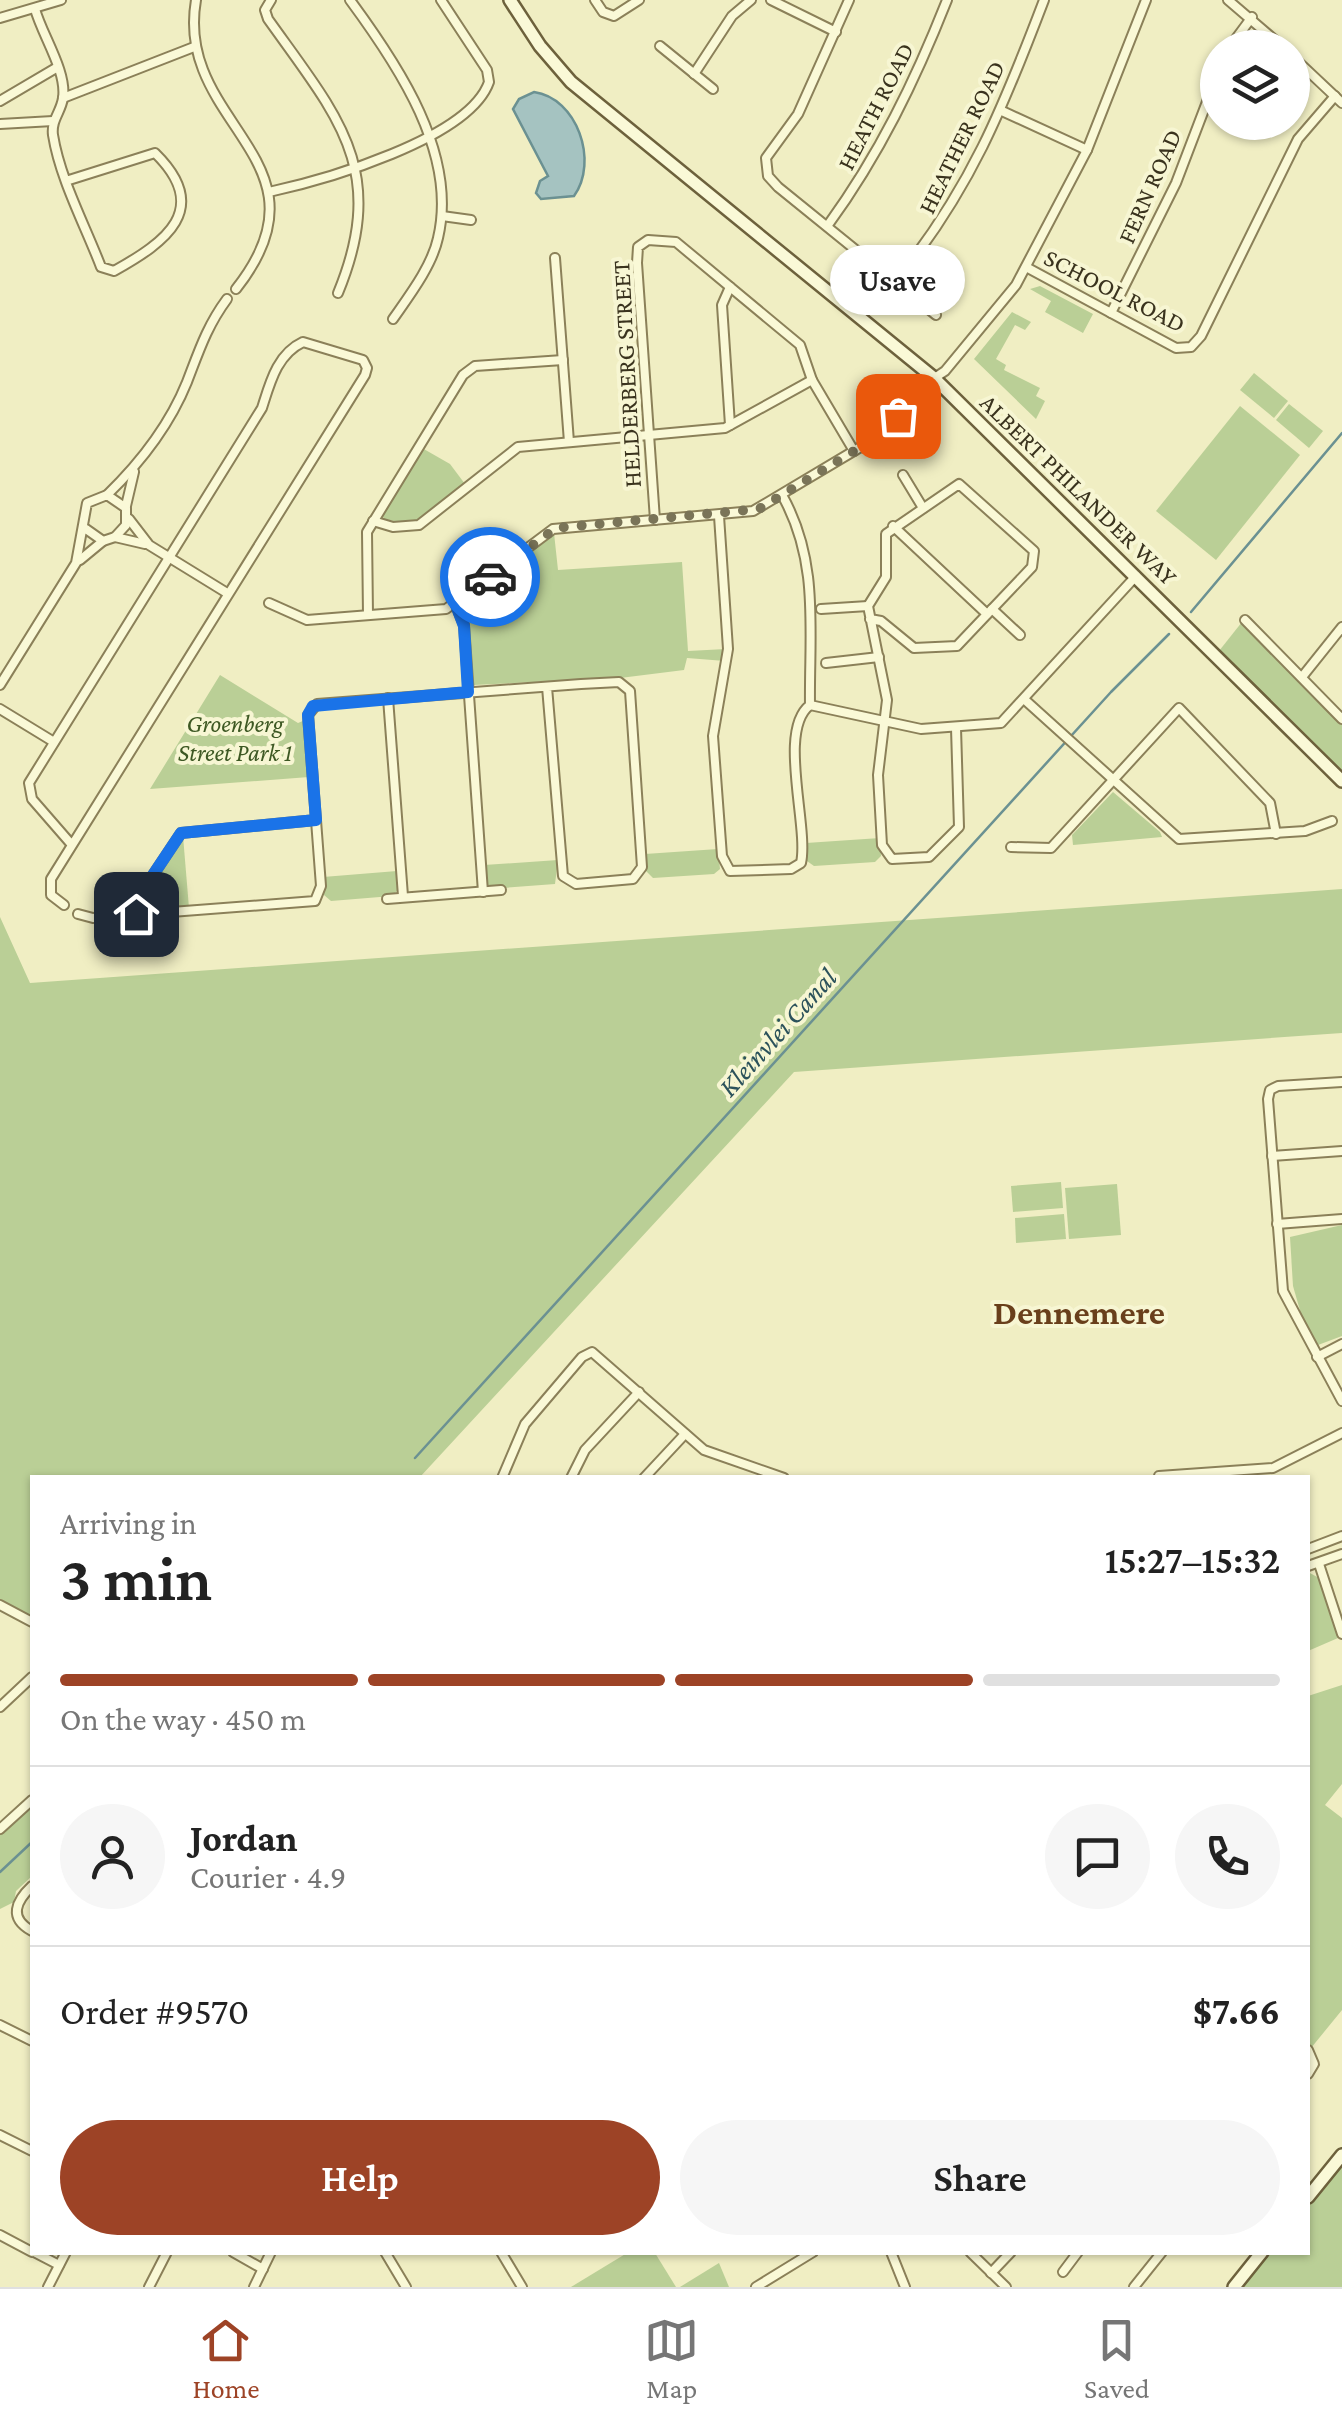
<!DOCTYPE html>
<html lang="en">
<head>
<meta charset="utf-8">
<style>
  body { margin:0; font-family:"Crimson Pro",serif; background:#f6f6f6; color:#222; height:100vh; display:flex; flex-direction:column; font-size:38px; white-space:nowrap }
  * { box-sizing:border-box; margin:0 }
  p { font-size:32px; color:#767676 }
  .icon { flex:none; width:55px; height:55px; fill:none; stroke:currentColor; stroke-width:2; stroke-linecap:round; stroke-linejoin:round }
  .map { position:relative; flex:1; overflow:hidden }
  .details { position:absolute; left:30px; top:1475px; width:1280px; height:780px; display:flex; flex-direction:column; background:#fff; border-radius:0px; box-shadow:0 2px 8px #0004 }
  .details>* { flex:none }
  .controls { position:absolute; left:1200px; top:30px; display:grid; gap:20px }
  .controls a { display:grid; place-items:center; width:110px; height:110px; border-radius:50%; background:#fff; box-shadow:0 2px 8px #0004; font-size:50px }
  .pin { position:absolute; display:grid; place-items:center; width:85px; height:85px; color:#fff; margin:-42px; border-radius:20px; box-shadow:0 5px 15px #0006 }
  .courier { position:absolute; display:grid; place-items:center; width:100px; height:100px; margin:-50px; border:8px solid #1a73e8; border-radius:50%; background:#fff; color:#222; box-shadow:0 2px 12px #0007 }
  .bubble { position:absolute; height:70px; border-radius:35px; background:#fff; box-shadow:0 2px 8px #0004; font-size:32px; font-weight:600; line-height:70px; text-align:center }
  .summary em { font-style:normal; font-weight:600 }
  .summary div { display:flex; flex-direction:column-reverse }
  .summary { display:flex; align-items:center; justify-content:space-between; height:170px; padding:0 30px }
  h1 { font-size:65px; font-weight:600; line-height:75px }
  .bar { display:grid; grid-template-columns:repeat(4,1fr); gap:15px 10px; align-content:center; height:120px; padding:0 30px }
  .bar i { height:12px; border-radius:8px; background:#e0e0e0 }
  .bar .current { background:#9d4326 }
  .bar p { grid-column:span 4 }
  .line { display:flex; align-items:center; gap:25px; padding:0 30px; border-top:2px solid #e0e0e0 }
  .line div { flex:1 }
  .round { display:grid; place-items:center; flex:none; width:105px; height:105px; border-radius:52px; background:#f6f6f6 }
  .cta { display:flex; gap:20px; margin-top:auto; padding:20px 30px }
  .cta a { flex:1; height:115px; border-radius:60px; background:#9d4326; color:#fff; font-size:40px; font-weight:600; line-height:115px; text-align:center }
  .cta a+a { background:#f6f6f6; color:#222 }
  .tab-bar { display:flex; justify-content:space-around; align-items:center; height:140px; border-top:2px solid #e0e0e0; background:#fff; font-size:28px; color:#767676 }
  .tab-bar a { display:grid; justify-items:center; gap:5px }
  .tab-bar .current { color:#9d4326 }
  .map>svg:first-child { display:block }
  .green { fill:#bacf96 }
  .water { fill:#a5c3c1; stroke:#6b9192; stroke-width:2.5 }
  .lines { fill:none; stroke-linecap:round; stroke-linejoin:round }
  .stream { stroke:#6b9192; stroke-width:2.5 }
  .street-casing { stroke:#8b8059; stroke-width:12 }
  .secondary-casing { stroke:#6d613c; stroke-width:16 }
  .street { stroke:#faf9d7; stroke-width:8 }
  .secondary { stroke:#faf9d7; stroke-width:11 }
  .done { stroke:#7a7458; stroke-width:10; stroke-dasharray:0 18 }
  .route { stroke:#1a73e8; stroke-width:12 }
  .labels { text-anchor:middle; stroke-width:8; stroke-linejoin:round; paint-order:stroke }
  .street-label { font-size:25px; fill:#3a331e; stroke:#f7f6d3 }
  .park-label { font-size:25px; font-style:italic; fill:#3d5823; stroke:#f7f6d3 }
  .water-label { font-size:28px; font-style:italic; fill:#2c525b; stroke:#f7f6d3 }
  .district-label { font-size:35px; font-weight:bold; fill:#693f1b; stroke:#f7f6d3 }
</style>
</head>
<body>
<div class="map">
<svg width="1342" height="2287" viewBox="0 0 1342 2287">
  <rect width="100%" height="100%" fill="#f0eec3"/>
  <g class="green">
    <path d="M 1040,286 L 1093,314 L 1083,333 L 1045,312 L 1051,301 L 1030,289 Z"/>
    <path d="M 1012,312 L 1031,322 L 1025,330 L 1015,325 L 996,359 L 1006,365 L 1004,370 L 1040,388 L 1036,396 L 1045,401 L 1036,419 L 974,359 Z"/>
    <path d="M 1254,373 L 1288,401 L 1274,418 L 1240,390 Z"/>
    <path d="M 1289,404 L 1323,431 L 1309,448 L 1276,420 Z"/>
    <path d="M 1240,406 L 1300,455 L 1216,560 L 1156,511 Z"/>
    <path d="M 422,448 L 450,464 L 465,484 L 415,523 L 384,520 L 382,512 Z"/>
    <path d="M 554,533 L 558,570 L 682,562 L 688,651 L 726,649 L 725,661 L 687,658 L 684,670 L 620,678 L 474,685 L 463,605 Z"/>
    <path d="M 1242,622 L 1342,723 L 1342,775 L 1219,651 Z"/>
    <path d="M 220,675 L 298,723 L 305,720 L 309,777 L 150,789 Z"/>
    <path d="M 1113,792 L 1160,832 L 1162,837 L 1073,845 L 1072,835 Z"/>
    <path d="M 183,836 L 189,908 L 149,910 L 142,903 L 144,897 Z"/>
    <path d="M 880,838 L 881,856 L 875,862 L 814,866 L 807,861 L 806,843 Z"/>
    <path d="M 718,849 L 720,869 L 714,874 L 653,878 L 646,871 L 645,854 Z"/>
    <path d="M 558,860 L 555,884 L 490,889 L 486,886 L 484,865 Z"/>
    <path d="M 397,871 L 398,890 L 392,896 L 331,901 L 324,895 L 323,877 Z"/>
    <path d="M 1342,889 L 1342,1033 L 794,1072 L 420,1477 L 32,1478 L 32,1618 L 0,1600 L 0,917 L 30,983 Z"/>
    <path d="M 1061,1182 L 1063,1208 L 1013,1212 L 1011,1186 Z"/>
    <path d="M 1117,1184 L 1121,1235 L 1069,1239 L 1065,1188 Z"/>
    <path d="M 1064,1214 L 1066,1239 L 1016,1243 L 1015,1218 Z"/>
    <path d="M 1342,1225 L 1342,1336 L 1318,1345 L 1301,1314 L 1293,1286 L 1290,1237 Z"/>
    <path d="M 1308,1572 L 1319,1578 L 1338,1638 L 1308,1651 Z"/>
    <path d="M 1342,1685 L 1342,1784 L 1325,1805 L 1342,1818 L 1342,2010 L 1311,2048 L 1308,2045 L 1308,1696 Z"/>
    <path d="M 32,1805 L 32,1876 L 16,1891 L 14,1902 L 0,1909 L 0,1834 Z"/>
    <path d="M 1342,2165 L 1342,2287 L 1242,2287 L 1270,2253 L 1308,2252 L 1308,2207 Z"/>
    <path d="M 627,2253 L 655,2253 L 676,2287 L 571,2287 Z"/>
    <path d="M 719,2263 L 729,2287 L 680,2287 Z"/>
  </g>
  <path class="water" d="M 534,92 C 577,98 599,161 574,196 L 541,199 L 536,193 L 540,181 L 548,176 L 513,109 L 519,99 Z"/>
  <g class="lines">
    <g class="stream">
      <path d="M 1191,612 L 1342,433"/>
      <path d="M 415,1458 L 1111,692 L 1169,634"/>
      <path d="M 0,1872 L 32,1842"/>
    </g>
    <defs>
      <g id="street">
        <path d="M 196,0 C 174,125 338,160 236,289"/>
        <path d="M 271,0 L 265,10 L 268,19 C 337,116 389,169 338,293"/>
        <path d="M 350,0 C 398,65 458,154 438,238 C 432,266 409,296 393,319"/>
        <path d="M 595,0 L 603,12 L 614,16 L 639,0"/>
        <path d="M 771,0 L 836,32"/>
        <path d="M 849,0 L 798,114 L 766,158 L 768,176 L 778,187 L 936,315"/>
        <path d="M 1228,0 L 1284,48"/>
        <path d="M 35,9 C 42,35 67,71 63,98 C 61,112 51,120 53,135 C 60,179 85,225 101,267 L 114,271 C 166,242 212,209 155,153 L 69,180"/>
        <path d="M 0,18 L 61,0"/>
        <path d="M 660,46 L 713,89"/>
        <path d="M 1229,48 L 1252,17"/>
        <path d="M 1292,56 L 1342,103"/>
        <path d="M 694,74 L 732,16 L 751,0"/>
        <path d="M 63,98 L 194,47"/>
        <path d="M 0,101 L 56,68"/>
        <path d="M 1002,111 L 1087,150"/>
        <path d="M 0,124 L 53,121"/>
        <path d="M 269,192 C 324,180 469,139 489,82 L 487,70 L 441,0"/>
        <path d="M 442,216 L 471,220"/>
        <path d="M 828,225 C 879,155 915,81 947,0"/>
        <path d="M 555,258 L 569,442"/>
        <path d="M 1026,267 L 1176,348 L 1191,347 L 1201,336 L 1298,139 L 1335,96"/>
        <path d="M 896,281 C 970,190 1003,108 1044,0"/>
        <path d="M 730,287 L 722,305 L 730,425"/>
        <path d="M 1111,313 L 1176,183 L 1218,73"/>
        <path d="M 903,475 L 923,508"/>
        <path d="M 107,495 C 139,464 170,424 187,382 C 199,351 207,326 227,299"/>
        <path d="M 782,495 C 820,562 809,632 810,705"/>
        <path d="M 126,506 L 134,472"/>
        <path d="M 719,516 L 728,649 L 713,736 L 722,856 L 730,871 L 791,869 L 801,863 C 809,826 777,730 810,705"/>
        <path d="M 129,519 L 149,545 L 227,593"/>
        <path d="M 655,520 L 637,263 L 638,247 L 648,240 L 676,242 L 800,345 L 812,380 L 854,451"/>
        <path d="M 373,521 L 393,527 L 419,525 L 518,447 L 725,428 L 812,380"/>
        <path d="M 893,526 L 987,614"/>
        <path d="M 115,537 L 145,544"/>
        <path d="M 80,560 L 103,541"/>
        <path d="M 269,603 L 307,620 L 446,609 L 553,529 L 753,511 L 874,439 L 924,385 L 945,371 L 1016,285 L 1087,150 L 1146,0"/>
        <path d="M 456,605 L 464,625 L 483,892"/>
        <path d="M 821,609 L 868,606"/>
        <path d="M 992,609 L 1020,635"/>
        <path d="M 368,615 L 367,532 L 463,375 L 475,366 L 563,360"/>
        <path d="M 870,619 L 881,621 L 914,648 L 957,646 L 1032,567 L 1034,551 L 959,484 L 886,534 L 886,577 L 868,606 L 887,700 L 878,775 L 882,845 L 892,859 L 929,857 L 959,827 L 956,728"/>
        <path d="M 1245,620 L 1342,719"/>
        <path d="M 826,663 L 879,657"/>
        <path d="M 1302,677 L 1342,627"/>
        <path d="M 0,685 L 76,563 L 87,503 L 107,495 L 126,508 L 126,525 L 115,537 L 103,541 L 86,529"/>
        <path d="M 388,698 L 403,896"/>
        <path d="M 1025,700 L 1179,839 L 1305,831 L 1332,821"/>
        <path d="M 810,705 L 921,729 L 1001,723 L 1136,576"/>
        <path d="M 0,709 L 54,742"/>
        <path d="M 1011,847 L 1051,848 L 1179,708 L 1270,803 L 1276,834"/>
        <path d="M 387,899 L 501,890"/>
        <path d="M 64,905 L 51,895 L 51,879 L 365,375 L 367,368 L 363,360 L 303,342 C 277,354 270,383 262,408 L 29,783 L 32,799 L 72,845"/>
        <path d="M 78,914 L 93,918 L 315,901 L 321,886 L 308,715 L 317,704 L 581,684 L 619,682 L 630,691 L 642,867 L 633,879 L 576,884 L 563,876 L 547,687"/>
        <path d="M 136,914 L 141,893 L 181,833 L 316,820"/>
        <path d="M 1342,1082 L 1278,1086 L 1270,1090 L 1268,1099 L 1283,1291 L 1342,1401"/>
        <path d="M 1272,1156 L 1342,1151"/>
        <path d="M 1277,1224 L 1342,1219"/>
        <path d="M 1317,1357 L 1342,1344"/>
        <path d="M 1159,1476 L 1273,1468 L 1342,1433"/>
        <path d="M 502,1478 L 525,1424 L 582,1357 L 592,1352 L 704,1450 L 784,1478"/>
        <path d="M 571,1478 L 585,1450 L 639,1392"/>
        <path d="M 644,1478 L 685,1434"/>
        <path d="M 1308,1549 L 1342,1536"/>
        <path d="M 1319,1564 L 1342,1634"/>
        <path d="M 1308,1566 L 1342,1554"/>
        <path d="M 0,1605 L 32,1622"/>
        <path d="M 0,1707 L 32,1677"/>
        <path d="M 0,1829 L 32,1800"/>
        <path d="M 32,1886 C 16,1901 8,1918 32,1931"/>
        <path d="M 0,2025 L 32,2041"/>
        <path d="M 1308,2050 L 1314,2064 L 1308,2074"/>
        <path d="M 0,2135 L 32,2151"/>
        <path d="M 0,2235 L 32,2252"/>
        <path d="M 34,2252 L 59,2265"/>
        <path d="M 233,2252 L 263,2269"/>
        <path d="M 385,2252 L 406,2287"/>
        <path d="M 501,2252 L 522,2287"/>
        <path d="M 891,2252 L 905,2287"/>
        <path d="M 970,2252 L 1006,2287"/>
        <path d="M 1063,2272 L 1078,2252"/>
        <path d="M 991,2273 L 1011,2252"/>
        <path d="M 48,2287 L 66,2252"/>
        <path d="M 149,2287 L 167,2252"/>
        <path d="M 254,2287 L 271,2252"/>
        <path d="M 756,2287 L 813,2252"/>
        <path d="M 1134,2287 L 1162,2252"/>
      </g>
      <g id="secondary">
        <path d="M 510,0 L 540,46 L 571,82 L 934,378 L 1342,781"/>
        <path d="M 1308,2197 L 1342,2155"/>
        <path d="M 1234,2287 L 1262,2252"/>
      </g>
    </defs>
    <use href="#street" class="street-casing"/>
    <use href="#secondary" class="secondary-casing"/>
    <use href="#street" class="street"/>
    <use href="#secondary" class="secondary"/>
  </g>
  <g class="lines">
    <path class="done" d="M 490,577 L 556,528 L 759,509 L 874,439 L 898,416"/>
    <path class="route" d="M 136,914 L 141,893 L 181,833 L 316,820 L 308,715 L 313,706 L 468,692 L 464,626 L 456,605 L 490,577"/>
  </g>
  <g class="labels">
    <g class="street-label">
      <text transform="translate(875 106) rotate(-63)" y="9">HEATH ROAD</text>
      <text transform="translate(961 137) rotate(-64)" y="9">HEATHER ROAD</text>
      <text transform="translate(1149 186) rotate(-66)" y="9">FERN ROAD</text>
      <text transform="translate(1115 290) rotate(27)" y="9">SCHOOL ROAD</text>
      <text transform="translate(626 374) rotate(-93)" y="9">HELDERBERG STREET</text>
      <text transform="translate(1079 489) rotate(44)" y="9">ALBERT PHILANDER WAY</text>
    </g>
    <g class="park-label">
      <text x="235" y="732">Groenberg<tspan x="235" dy="29">Street Park 1</tspan></text>
    </g>
    <g class="water-label">
      <text transform="translate(777 1032) rotate(-48)" y="10">Kleinvlei Canal</text>
    </g>
    <g class="district-label">
      <text x="1079" y="1324">Dennemere</text>
    </g>
  </g>
</svg>
<div class="controls">
<a><svg class="icon" aria-label="layers" viewBox="0 0 24 24"><path d="M12 4l9 5-9 5-9-5zM3 14l9 5 9-5"/></svg></a>
</div>
<div class="pin" style="left:898px;top:416px;background:#ea580c"><svg class="icon" aria-label="bag" viewBox="0 0 24 24"><path d="M5 8h14l-1 12H6zM9 8a3 3 0 0 1 6 0"/></svg></div>
<div class="pin" style="left:136px;top:914px;background:#1f2937"><svg class="icon" aria-label="home" viewBox="0 0 24 24"><path d="M3 11l9-7 9 7M6 9v11h12V9"/></svg></div>
<div class="courier" style="left:490px;top:577px"><svg class="icon" aria-label="car" viewBox="0 0 24 24"><path d="M5 17H2v-5l4-1 3-4h7l3 4 3 1v5h-3M9 17h6M6 11h13"/><circle cx="7" cy="17" r="2"/><circle cx="17" cy="17" r="2"/></svg></div>
<div class="bubble" style="left:830px;top:245px;width:135px">Usave</div>
<section class="details">
<div class="summary"><div><h1>3 min</h1><p>Arriving in</p></div><em>15:27–15:32</em></div>
<div class="bar"><i class="current"></i><i class="current"></i><i class="current"></i><i></i><p>On the way · 450 m</p></div>
<div class="line" style="height:180px"><a class="round"><svg class="icon" aria-label="person" viewBox="0 0 24 24"><circle cx="12" cy="8" r="4"/><path d="M4 21q1-7 8-7t8 7"/></svg></a><div><b>Jordan</b><p>Courier · 4.9</p></div><a class="round"><svg class="icon" aria-label="chat" viewBox="0 0 24 24"><path d="M4 5h16v11H9l-5 4z"/></svg></a><a class="round"><svg class="icon" aria-label="phone" viewBox="0 0 24 24"><path d="M5 4h4l2 5-3 2q2 4 5 5l2-3 5 2v4C11 20 4 13 5 4z"/></svg></a></div>
<div class="line" style="height:130px"><div>Order #9570</div><b>$7.66</b></div>
<div class="cta"><a>Help</a><a>Share</a></div>
</section>
</div>
<nav class="tab-bar">
<a class="current"><svg class="icon" aria-label="home" viewBox="0 0 24 24"><path d="M3 11l9-7 9 7M6 9v11h12V9"/></svg>Home</a>
<a><svg class="icon" aria-label="map" viewBox="0 0 24 24"><path d="M3 6l6-2 6 2 6-2v14l-6 2-6-2-6 2zM9 4v14M15 6v14"/></svg>Map</a>
<a><svg class="icon" aria-label="saved" viewBox="0 0 24 24"><path d="M7 4h10v16l-5-4-5 4z"/></svg>Saved</a>
</nav>
</body>
</html>
